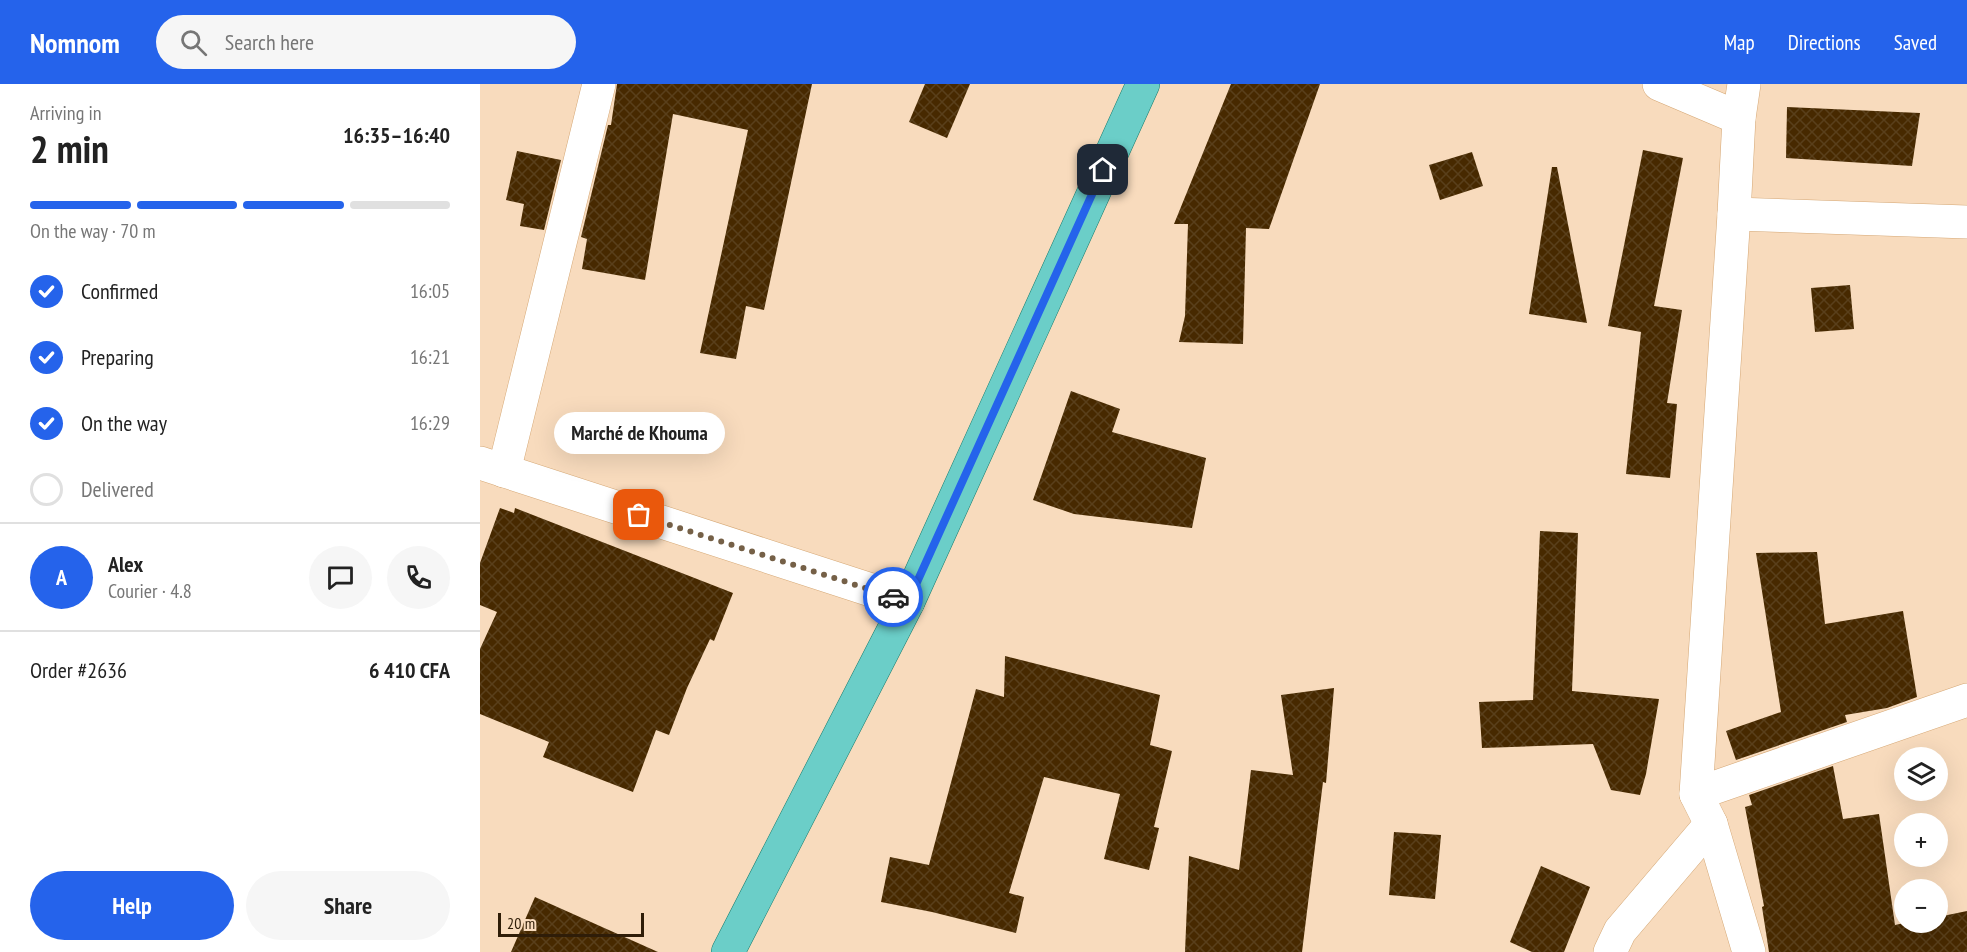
<!DOCTYPE html>
<html lang="en">
<head>
<meta charset="utf-8">
<style>
  body { margin:0; font-family:"PT Sans Narrow",sans-serif; background:#f6f6f6; color:#222; height:100vh; display:flex; flex-direction:column; font-size:22px; white-space:nowrap }
  * { box-sizing:border-box; margin:0 }
  p { font-size:20px; color:#767676 }
  .icon { flex:none; width:33px; height:33px; fill:none; stroke:currentColor; stroke-width:2; stroke-linecap:round; stroke-linejoin:round }
  .map { position:relative; flex:1; overflow:hidden }
  .details { display:flex; flex-direction:column; background:#fff; width:480px }
  .details>* { flex:none }
  .fabs { position:absolute; left:1414px; top:663px; display:grid; gap:12px }
  .fabs a { display:grid; place-items:center; width:54px; height:54px; border-radius:50%; background:#fff; box-shadow:0 6px 24px #0002; font-size:30px }
  .scale { position:absolute; left:18px; bottom:15px; width:146px; box-sizing:border-box; padding-left:6px; border:3px solid #2f1d08; border-top:0; font-size:16px; line-height:21px; white-space:nowrap; color:#2f1d08; -webkit-text-stroke:4px #f8dbbd; paint-order:stroke }
  .pin { position:absolute; display:grid; place-items:center; width:51px; height:51px; color:#fff; margin:-26px; border-radius:12px; box-shadow:0 3px 9px #0006 }
  .courier { position:absolute; display:grid; place-items:center; width:60px; height:60px; margin:-30px; border:4px solid #2563eb; border-radius:50%; background:#fff; color:#222; box-shadow:0 2px 8px #0007 }
  .bubble { position:absolute; height:42px; border-radius:21px; background:#fff; box-shadow:0 6px 24px #0002; font-size:20px; font-weight:700; line-height:42px; text-align:center }
  .summary em { font-style:normal; font-weight:700 }
  .summary div { display:flex; flex-direction:column-reverse }
  .summary { display:flex; align-items:center; justify-content:space-between; height:102px; padding:0 30px }
  h1 { font-size:39px; font-weight:700; line-height:45px }
  .bar { display:grid; grid-template-columns:repeat(4,1fr); gap:9px 6px; align-content:center; height:72px; padding:0 30px }
  .bar i { height:8px; border-radius:4px; background:#e0e0e0 }
  .bar .selected { background:#2563eb }
  .bar p { grid-column:span 4 }
  .line { display:flex; align-items:center; gap:15px; padding:0 30px; border-top:2px solid #e0e0e0 }
  .line div { flex:1 }
  .round { display:grid; place-items:center; flex:none; width:63px; height:63px; border-radius:32px; background:#f6f6f6 }
  ol { padding:0 30px; list-style:none }
  li { display:flex; align-items:center; gap:18px; height:66px }
  li p { margin-inline-start:auto }
  li .icon { padding:6px; border-radius:50%; background:#2563eb; color:#fff; stroke-width:4 }
  li:last-child { color:#767676 }
  li i { width:33px; height:33px; border:3px solid #e0e0e0; border-radius:50% }
  .primary-button { display:flex; gap:12px; margin-top:auto; padding:12px 30px }
  .primary-button a { flex:1; height:69px; border-radius:36px; background:#2563eb; color:#fff; font-size:24px; font-weight:700; line-height:69px; text-align:center }
  .primary-button a+a { background:#f6f6f6; color:#222 }
  header { display:flex; align-items:center; gap:36px; box-sizing:border-box; height:84px; padding:0 30px; background:#2563eb; color:#fff }
  header strong { font-size:28px }
  nav { display:flex; gap:33px; margin-inline-start:auto; font-size:21px }
  .search { width:420px; height:54px; background:#f6f6f6; display:flex; align-items:center; gap:15px; box-sizing:border-box; padding:0 21px; border-radius:33px; color:#767676; font-size:22px }
  main { display:flex; flex:1; min-height:0 }
  .map>svg:first-child { display:block }
  .building { fill:url(#building-cross-hatch) }
  .lines { fill:none; stroke-linecap:round; stroke-linejoin:round }
  .minor-casing { stroke:#d5a774; stroke-width:34 }
  .primary-casing { stroke:#167b6d; stroke-width:34 }
  .minor { stroke:#fff; stroke-width:33 }
  .primary { stroke:#6bcec8; stroke-width:33 }
  .done { stroke:#756047; stroke-width:6; stroke-dasharray:0 10.8 }
  .route { stroke:#2563eb; stroke-width:8 }
</style>
</head>
<body>
<header>
<strong>Nomnom</strong>
<div class="search"><svg class="icon" aria-label="search" viewBox="0 0 24 24"><circle cx="10" cy="10" r="6"/><path d="M15 15l6 6"/></svg>Search here</div>
<nav><a>Map</a><a>Directions</a><a>Saved</a></nav>
</header>
<main>
<section class="details">
<div class="summary"><div><h1>2 min</h1><p>Arriving in</p></div><em>16:35–16:40</em></div>
<div class="bar"><i class="selected"></i><i class="selected"></i><i class="selected"></i><i></i><p>On the way · 70 m</p></div>
<ol>
<li><svg class="icon" aria-label="check" viewBox="0 0 24 24"><path d="M5 12l5 5 9-10"/></svg>Confirmed<p>16:05</p></li>
<li><svg class="icon" aria-label="check" viewBox="0 0 24 24"><path d="M5 12l5 5 9-10"/></svg>Preparing<p>16:21</p></li>
<li><svg class="icon" aria-label="check" viewBox="0 0 24 24"><path d="M5 12l5 5 9-10"/></svg>On the way<p>16:29</p></li>
<li><i></i>Delivered</li>
</ol>
<div class="line" style="height:108px"><b class="round" style="background:#2563eb;color:#fff">A</b><div><b>Alex</b><p>Courier · 4.8</p></div><a class="round"><svg class="icon" aria-label="chat" viewBox="0 0 24 24"><path d="M4 5h16v11H9l-5 4z"/></svg></a><a class="round"><svg class="icon" aria-label="phone" viewBox="0 0 24 24"><path d="M5 4h4l2 5-3 2q2 4 5 5l2-3 5 2v4C11 20 4 13 5 4z"/></svg></a></div>
<div class="line" style="height:78px"><div>Order #2636</div><b>6 410 CFA</b></div>
<div class="primary-button"><a>Help</a><a>Share</a></div>
</section>
<div class="map">
<svg width="1487" height="868" viewBox="0 0 1487 868">
  <defs>
    <pattern id="building-cross-hatch" width="8" height="8" patternUnits="userSpaceOnUse" patternTransform="scale(1.5)"><rect width="8" height="8" fill="#472900"/><path d="M0 0l8 8M0 8l8-8" fill="none" stroke="#593f1b"/></pattern>
  </defs>
  <rect width="100%" height="100%" fill="#f8dbbd"/>
  <g class="building">
    <path d="M 137,0 L 332,0 L 284,226 L 266,222 L 256,275 L 220,269 L 268,46 L 193,30 L 165,196 L 102,185 L 107,155 L 101,153 L 128,41 L 131,41 Z"/>
    <path d="M 445,0 L 490,0 L 467,54 L 429,38 Z"/>
    <path d="M 751,0 L 840,0 L 789,145 L 766,144 L 763,260 L 699,258 L 705,232 L 708,140 L 694,140 Z"/>
    <path d="M 1307,23 L 1440,29 L 1432,82 L 1306,74 Z"/>
    <path d="M 1163,66 L 1203,74 L 1174,222 L 1202,226 L 1187,319 L 1197,320 L 1190,394 L 1146,390 L 1161,248 L 1128,242 Z"/>
    <path d="M 37,67 L 81,76 L 64,146 L 40,142 L 44,120 L 26,116 Z"/>
    <path d="M 992,68 L 1003,102 L 960,116 L 949,81 Z"/>
    <path d="M 1072,83 L 1077,83 L 1107,239 L 1049,230 Z"/>
    <path d="M 1370,201 L 1374,245 L 1335,248 L 1331,204 Z"/>
    <path d="M 591,307 L 640,325 L 632,348 L 726,374 L 712,444 L 594,430 L 553,416 Z"/>
    <path d="M 20,424 L 34,429 L 35,424 L 253,509 L 234,557 L 230,555 L 207,604 L 189,651 L 176,646 L 153,708 L 63,673 L 69,658 L 0,630 L 0,565 L 17,528 L 0,521 L 0,479 Z"/>
    <path d="M 1060,447 L 1098,449 L 1092,607 L 1179,615 L 1166,690 L 1160,711 L 1131,706 L 1113,660 L 1002,664 L 999,618 L 1053,616 Z"/>
    <path d="M 1337,468 L 1345,540 L 1423,527 L 1437,613 L 1407,624 L 1365,631 L 1367,638 L 1256,676 L 1246,647 L 1301,628 L 1276,469 Z"/>
    <path d="M 525,572 L 680,611 L 670,661 L 692,667 L 674,743 L 679,744 L 669,786 L 624,775 L 640,710 L 564,693 L 529,809 L 544,813 L 536,849 L 452,828 L 401,818 L 410,773 L 449,781 L 496,605 L 524,613 Z"/>
    <path d="M 854,604 L 846,699 L 843,698 L 822,868 L 705,868 L 709,772 L 759,786 L 771,686 L 813,691 L 801,611 Z"/>
    <path d="M 1353,682 L 1363,735 L 1399,730 L 1415,841 L 1429,838 L 1458,838 L 1458,833 L 1487,827 L 1487,868 L 1289,868 L 1282,823 L 1284,822 L 1265,723 L 1272,721 L 1269,711 Z"/>
    <path d="M 914,748 L 961,751 L 955,815 L 909,811 Z"/>
    <path d="M 1061,782 L 1110,803 L 1084,868 L 1052,868 L 1030,858 Z"/>
    <path d="M 55,813 L 178,868 L 31,868 Z"/>
  </g>
  <g class="lines">
    <defs>
      <g id="minor">
        <path d="M 1179,0 L 1259,34"/>
        <path d="M 1264,0 L 1259,34 L 1254,130 L 1216,710 L 1231,740 L 1269,868"/>
        <path d="M 1254,130 L 1487,138"/>
        <path d="M 0,379 L 428,518"/>
        <path d="M 24,387 L 119,0"/>
        <path d="M 1216,710 L 1487,616"/>
        <path d="M 1130,868 L 1140,847 L 1231,740"/>
      </g>
      <path id="primary" d="M 248,868 L 428,518 L 663,0"/>
    </defs>
    <use href="#minor" class="minor-casing"/>
    <use href="#primary" class="primary-casing"/>
    <use href="#minor" class="minor"/>
    <use href="#primary" class="primary"/>
  </g>
  <g class="lines">
    <path class="done" d="M 159,431 L 413,513"/>
    <path class="route" d="M 413,513 L 428,518 L 623,86"/>
  </g>
</svg>
<div class="fabs">
<a><svg class="icon" aria-label="layers" viewBox="0 0 24 24"><path d="M12 4l9 5-9 5-9-5zM3 14l9 5 9-5"/></svg></a>
<a>+</a>
<a>−</a>
</div>
<div class="scale">20 m</div>
<div class="pin" style="left:159px;top:431px;background:#ea580c"><svg class="icon" aria-label="bag" viewBox="0 0 24 24"><path d="M5 8h14l-1 12H6zM9 8a3 3 0 0 1 6 0"/></svg></div>
<div class="pin" style="left:623px;top:86px;background:#1f2937"><svg class="icon" aria-label="home" viewBox="0 0 24 24"><path d="M3 11l9-7 9 7M6 9v11h12V9"/></svg></div>
<div class="courier" style="left:413px;top:513px"><svg class="icon" aria-label="car" viewBox="0 0 24 24"><path d="M5 17H2v-5l4-1 3-4h7l3 4 3 1v5h-3M9 17h6M6 11h13"/><circle cx="7" cy="17" r="2"/><circle cx="17" cy="17" r="2"/></svg></div>
<div class="bubble" style="left:74px;top:328px;width:171px">Marché de Khouma</div>
</div>
</main>
</body>
</html>
